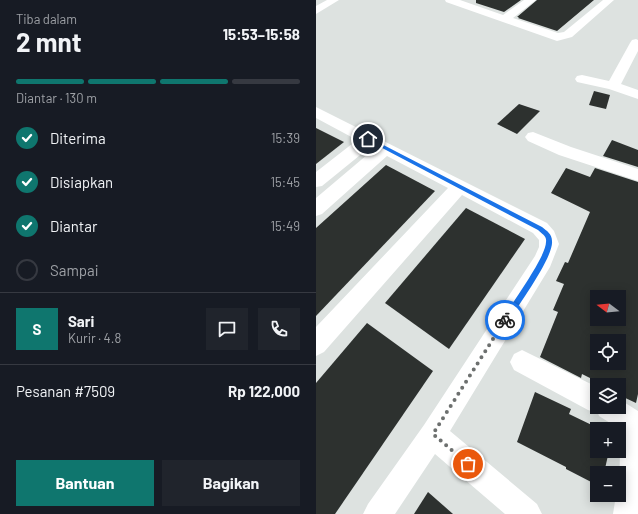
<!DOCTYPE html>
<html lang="id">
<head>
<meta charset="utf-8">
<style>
  body { margin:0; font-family:Barlow,sans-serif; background:#20242c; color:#f1f3f6; height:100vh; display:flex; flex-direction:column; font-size:15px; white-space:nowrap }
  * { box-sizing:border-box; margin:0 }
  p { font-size:13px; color:#9ea1a6 }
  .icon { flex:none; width:22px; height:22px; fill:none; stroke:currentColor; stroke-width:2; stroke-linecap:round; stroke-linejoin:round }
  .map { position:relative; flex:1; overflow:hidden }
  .side { display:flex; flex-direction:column; background:#171b24; width:316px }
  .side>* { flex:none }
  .needle { width:26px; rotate:286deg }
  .fabs { position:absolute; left:274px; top:290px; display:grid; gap:8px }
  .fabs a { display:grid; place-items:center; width:36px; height:36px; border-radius:0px; background:#171b24; box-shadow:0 2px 10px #0003; font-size:20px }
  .pin { position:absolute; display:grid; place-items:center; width:34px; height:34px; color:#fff; margin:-17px; border:2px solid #fff; border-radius:50%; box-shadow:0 1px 4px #0007 }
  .courier { position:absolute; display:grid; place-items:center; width:40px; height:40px; margin:-20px; border:3px solid #1a73e8; border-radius:50%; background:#fff; color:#222; box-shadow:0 1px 5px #0007 }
  .head em { font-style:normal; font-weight:700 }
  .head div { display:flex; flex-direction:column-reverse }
  .head { display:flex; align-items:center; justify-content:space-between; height:68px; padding:0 16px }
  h1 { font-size:26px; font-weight:700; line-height:30px }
  .bar { display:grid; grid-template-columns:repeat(4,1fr); gap:6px 4px; align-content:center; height:48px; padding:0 16px }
  .bar i { height:5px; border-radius:3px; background:#363941 }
  .bar .on { background:#0f766e }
  .bar p { grid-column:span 4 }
  .line { display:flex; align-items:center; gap:10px; padding:0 16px; border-top:1px solid #363941 }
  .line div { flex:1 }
  .round { display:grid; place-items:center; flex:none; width:42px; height:42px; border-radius:0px; background:#20242c }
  ol { padding:0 16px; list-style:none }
  li { display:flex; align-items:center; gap:12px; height:44px }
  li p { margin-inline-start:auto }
  li .icon { padding:4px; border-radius:50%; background:#0f766e; color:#fff; stroke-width:4 }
  li:last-child { color:#9ea1a6 }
  li i { width:22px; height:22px; border:2px solid #363941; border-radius:50% }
  .primary-button { display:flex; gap:8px; margin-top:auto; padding:8px 16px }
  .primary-button a { flex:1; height:46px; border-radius:0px; background:#0f766e; color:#fff; font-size:16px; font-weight:700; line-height:46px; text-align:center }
  .primary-button a+a { background:#20242c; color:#f1f3f6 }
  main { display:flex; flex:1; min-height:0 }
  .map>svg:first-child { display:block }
  .building { fill:#2d312f; fill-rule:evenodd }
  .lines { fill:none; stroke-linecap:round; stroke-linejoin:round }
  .minor { fill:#fff; fill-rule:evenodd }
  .route { fill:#1a73e8 }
  .done { stroke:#6d706f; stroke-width:4; stroke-dasharray:0 7.2 }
</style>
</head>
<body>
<main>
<section class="side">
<div class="head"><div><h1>2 mnt</h1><p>Tiba dalam</p></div><em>15:53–15:58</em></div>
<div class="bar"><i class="on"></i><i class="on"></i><i class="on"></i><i></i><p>Diantar · 130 m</p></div>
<ol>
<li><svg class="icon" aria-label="check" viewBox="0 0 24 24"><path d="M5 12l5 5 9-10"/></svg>Diterima<p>15:39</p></li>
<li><svg class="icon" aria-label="check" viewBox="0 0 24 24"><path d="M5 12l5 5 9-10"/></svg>Disiapkan<p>15:45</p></li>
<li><svg class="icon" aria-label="check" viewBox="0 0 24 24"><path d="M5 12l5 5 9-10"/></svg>Diantar<p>15:49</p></li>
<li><i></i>Sampai</li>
</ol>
<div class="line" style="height:72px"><b class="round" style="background:#0f766e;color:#fff">S</b><div><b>Sari</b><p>Kurir · 4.8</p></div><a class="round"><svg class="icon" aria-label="chat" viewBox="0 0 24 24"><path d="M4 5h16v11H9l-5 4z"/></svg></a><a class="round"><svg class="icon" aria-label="phone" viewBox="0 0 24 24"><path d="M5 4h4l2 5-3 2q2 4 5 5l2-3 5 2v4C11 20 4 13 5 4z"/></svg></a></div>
<div class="line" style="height:52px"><div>Pesanan #7509</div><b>Rp 122,000</b></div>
<div class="primary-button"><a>Bantuan</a><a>Bagikan</a></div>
</section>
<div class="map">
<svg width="322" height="514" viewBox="0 0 322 514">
  <rect width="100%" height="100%" fill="#dde2e0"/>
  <g class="building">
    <path d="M 160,0 L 205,0 L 188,12 L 160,3 Z"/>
    <path d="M 221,0 L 278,0 L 241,31 L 202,18 L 203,17 L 201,17 Z"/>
    <path d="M 278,91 L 294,95 L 290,109 L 273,105 Z"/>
    <path d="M 203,104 L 224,111 L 201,134 L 181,124 Z"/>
    <path d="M 0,128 L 28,142 L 0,164 Z"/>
    <path d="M 296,140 L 322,150 L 322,167 L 287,156 Z"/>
    <path d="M 70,165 L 119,191 L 0,316 L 0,228 Z"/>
    <path d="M 250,168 L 274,177 L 279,168 L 322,182 L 322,394 L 320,403 L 303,395 L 303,385 L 288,385 L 266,374 L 265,378 L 224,357 L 242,312 L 237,310 L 248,284 L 240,281 L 249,262 L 252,263 L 274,212 L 235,193 ZM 281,297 L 303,297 L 303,319 L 281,319 ZM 281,341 L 303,341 L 303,363 L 281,363 Z"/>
    <path d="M 150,208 L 209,239 L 133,349 L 69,303 Z"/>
    <path d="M 51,323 L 117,371 L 19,514 L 0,514 L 0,383 Z"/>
    <path d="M 219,392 L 255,409 L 253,414 L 284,429 L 281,429 L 281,451 L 293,451 L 288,473 L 281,473 L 281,485 L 250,469 L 250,467 L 201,442 Z"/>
    <path d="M 112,492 L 137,514 L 98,514 Z"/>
  </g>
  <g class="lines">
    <g class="minor">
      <path d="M 11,0 L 23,0 L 0,14 L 0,6 Z"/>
      <path d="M 129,0 L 144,0 L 187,15 L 208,0 L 220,0 L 197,18 L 242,33 L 248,32 L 287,0 L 298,0 L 256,37 L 241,41 L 130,2 Z"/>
      <path d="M 320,39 L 322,40 L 322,51 L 305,84 L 322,90 L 322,99 L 293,89 L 261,82 L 259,79 L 261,76 L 266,75 L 293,81 L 314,43 L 316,40 Z"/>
      <path d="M 0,107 L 231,223 L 238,231 L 243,244 L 234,267 L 134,431 L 221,504 L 226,514 L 189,514 L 119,454 L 79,514 L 47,514 L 52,504 L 108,425 L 219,256 L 223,247 L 223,240 L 217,233 L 146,195 L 8,352 L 0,356 L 0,327 L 132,188 L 71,156 L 6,214 L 0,216 L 0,198 L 58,149 L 54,147 L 6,186 L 0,187 L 0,172 L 41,140 L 0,118 Z"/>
      <path d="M 217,132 L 255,147 L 322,169 L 322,181 L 243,155 L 212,141 L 209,137 L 212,133 Z"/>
      <path d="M 206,350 L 281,387 L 281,407 L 303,407 L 303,399 L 322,411 L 322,514 L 297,514 L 300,495 L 303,495 L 304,452 L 302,428 L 283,416 L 282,413 L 272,410 L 198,370 L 194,362 L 198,354 Z"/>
    </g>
  </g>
  <path class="route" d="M 52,137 L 226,227 C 231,231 236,234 236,241 C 238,257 201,307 192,322 L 187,322 L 187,318 C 196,303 230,257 230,242 C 231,236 226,234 222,230 L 51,140 L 50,139 Z"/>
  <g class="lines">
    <path class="done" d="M 152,464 L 117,434 L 189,320"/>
  </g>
</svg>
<div class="fabs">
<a><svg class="needle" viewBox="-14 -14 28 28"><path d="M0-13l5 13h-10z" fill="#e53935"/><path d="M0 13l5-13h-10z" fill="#9ea1a6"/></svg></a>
<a><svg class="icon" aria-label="locate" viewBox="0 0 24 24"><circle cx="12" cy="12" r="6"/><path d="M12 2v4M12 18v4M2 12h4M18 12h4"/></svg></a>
<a><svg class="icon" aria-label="layers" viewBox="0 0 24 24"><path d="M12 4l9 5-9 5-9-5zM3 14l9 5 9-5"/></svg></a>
<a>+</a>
<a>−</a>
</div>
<div class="pin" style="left:152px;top:464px;background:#ea580c"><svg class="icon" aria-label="bag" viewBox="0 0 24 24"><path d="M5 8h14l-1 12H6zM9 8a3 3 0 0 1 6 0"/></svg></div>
<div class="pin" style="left:52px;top:139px;background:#1f2937"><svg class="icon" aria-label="home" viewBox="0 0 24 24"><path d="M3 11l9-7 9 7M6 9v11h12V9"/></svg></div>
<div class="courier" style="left:189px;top:320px"><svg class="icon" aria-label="bike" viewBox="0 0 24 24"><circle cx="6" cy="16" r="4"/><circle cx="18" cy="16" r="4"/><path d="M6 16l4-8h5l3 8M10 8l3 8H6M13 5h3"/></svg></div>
</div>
</main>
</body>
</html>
